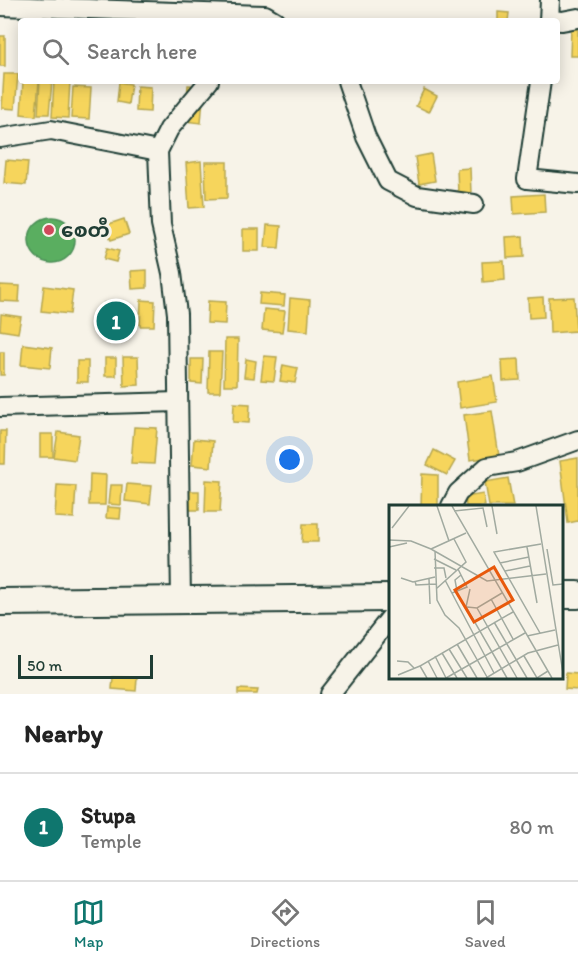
<!DOCTYPE html>
<meta charset="utf-8">
<style>
:root{--surface:#fff;--page:#f2f2f2;--text:#222;--muted:#767676;--line:#e0e0e0;--accent:#0f766e}
body{margin:0;font-family:Itim,"Noto Sans Myanmar",sans-serif;background:var(--page);color:var(--text)}
.scale{position:absolute;left:18px;bottom:15px;width:135px;box-sizing:border-box;padding-left:6px;border:3px solid #1f3d34;border-top:0;font-size:16px;line-height:21px;white-space:nowrap;color:#1f3d34;-webkit-text-stroke:4px #f7f3e8;paint-order:stroke}
.you{position:absolute;left:290px;top:460px;width:21px;height:21px;margin:-15px;border:4px solid #fff;border-radius:50%;background:#1a73e8;box-shadow:0 0 0 9px #1a73e833}
.badge{display:grid;place-items:center;width:39px;height:39px;border-radius:50%;background:var(--accent);color:#fff;font-size:20px;font-weight:700}
.pin{position:absolute;translate:-50% -50%;border:3px solid #fff;box-shadow:0 2px 6px #0006}
.list{margin:0;padding:0;list-style:none}
h2{display:flex;justify-content:space-between;align-items:center;height:78px;margin:0;padding:0 24px;font-size:26px}
h2 small{font-size:20px;font-weight:400;color:var(--muted)}
.list li{display:grid;grid-template-columns:39px 1fr auto;gap:18px;align-items:center;box-sizing:border-box;height:108px;padding:0 24px;border-top:2px solid var(--line)}
.list b{display:block;font-size:22px;white-space:nowrap}
.list p{margin:0;font-size:20px;white-space:nowrap;color:var(--muted)}
.list em{font-size:20px;font-style:normal;color:var(--muted)}
.icon{flex:none;width:33px;height:33px;fill:none;stroke:currentColor;stroke-width:2;stroke-linecap:round;stroke-linejoin:round}
.map{position:relative;flex:none;width:578px;height:694px;overflow:hidden}
.search{position:absolute;background:var(--surface);box-shadow:0 3px 15px #0003;left:18px;right:18px;top:18px;height:66px;display:flex;align-items:center;gap:15px;box-sizing:border-box;padding:0 21px;border-radius:6px;color:var(--muted);font-size:22px}
.sheet{height:186px;background:var(--surface)}
nav{display:flex;justify-content:space-around;align-items:center;box-sizing:border-box;height:84px;border-top:2px solid var(--line);background:var(--surface);font-size:16px;color:var(--muted)}
nav a{display:grid;justify-items:center;gap:3px}
nav .on{color:var(--accent)}
.map>svg:first-child{display:block}
.homes{fill:#f6d55c;stroke:#b6a750;stroke-width:1.5}
.public{fill:#5aae61;stroke:#488c54;stroke-width:1.5}
.lines{fill:none;stroke-linecap:round;stroke-linejoin:round}
.street-casing{stroke:#1f3d34;stroke-width:22}
.secondary-casing{stroke:#1f3d34;stroke-width:30}
.street{stroke:#f7f3e8;stroke-width:18}
.secondary{stroke:#f7f3e8;stroke-width:26}
.poi-dot{fill:#d1495b;stroke:#f7f3e8;stroke-width:2}
.labels{text-anchor:middle;stroke-width:6;stroke-linejoin:round;paint-order:stroke}
.poi-label{font-size:20px;font-weight:bold;fill:#1f3d34;stroke:#f7f3e8;text-anchor:start}
.inset-road{fill:none;stroke:#a1aaa0;stroke-width:1.5}
.view{fill:#e8590c;fill-opacity:0.15;stroke:#e8590c;stroke-width:3}
.inset-edge{fill:none;stroke:#1f3d34;stroke-width:3}
</style>
<div class="map">
<svg width="578" height="694" viewBox="0 0 578 694">
<rect width="100%" height="100%" fill="#f7f3e8"/>
<filter id="ink" filterUnits="userSpaceOnUse"><feTurbulence type="fractalNoise" baseFrequency=".0167" numOctaves="2"/><feDisplacementMap in="SourceGraphic" scale="12" xChannelSelector="R" yChannelSelector="G"/><feConvolveMatrix kernelMatrix="1 2 1 2 8 2 1 2 1" color-interpolation-filters="sRGB"/></filter>
<g filter="url(#ink)">
<g class="homes">
<polygon points="498,12 509,13 508,21 498,21"/>
<polygon points="571,27 578,27 578,56 570,56"/>
<rect x="0" y="36" width="5" height="30"/>
<polygon points="4,74 18,74 15,109 2,108"/>
<polygon points="23,81 39,81 36,116 21,114"/>
<polygon points="40,81 52,81 49,114 38,114"/>
<polygon points="54,81 70,81 68,118 52,117"/>
<polygon points="119,82 131,84 128,104 117,102"/>
<polygon points="188,85 204,86 201,123 185,121"/>
<polygon points="137,86 151,87 150,112 136,111"/>
<polygon points="73,87 91,88 89,119 71,118"/>
<polygon points="424,89 437,96 429,112 416,106"/>
<polygon points="431,154 435,181 419,184 415,157"/>
<polygon points="6,160 28,162 26,185 4,183"/>
<polygon points="201,161 204,207 189,208 186,163"/>
<polygon points="205,162 227,162 227,198 206,199"/>
<polygon points="470,168 471,193 458,194 457,169"/>
<polygon points="544,194 545,212 514,214 513,196"/>
<polygon points="124,219 129,234 111,240 106,225"/>
<polygon points="267,225 281,226 279,248 265,247"/>
<rect x="243" y="229" width="16" height="22"/>
<polygon points="523,236 524,257 507,258 506,237"/>
<polygon points="107,248 119,251 116,262 104,259"/>
<polygon points="504,261 505,280 483,282 482,262"/>
<polygon points="147,270 147,288 132,289 131,271"/>
<polygon points="0,285 20,286 19,302 0,301"/>
<polygon points="44,286 73,290 70,314 41,311"/>
<polygon points="260,293 285,295 284,306 259,304"/>
<polygon points="543,297 544,317 529,318 528,298"/>
<polygon points="574,297 576,331 550,333 549,298"/>
<polygon points="290,298 310,300 308,331 288,329"/>
<polygon points="141,300 155,301 154,326 140,326"/>
<polygon points="208,301 226,302 225,324 207,323"/>
<polygon points="264,309 285,311 282,332 262,330"/>
<polygon points="1,314 21,317 18,333 0,330"/>
<polygon points="225,339 238,339 237,385 224,385"/>
<polygon points="23,344 52,348 50,368 21,365"/>
<rect x="0" y="352" width="4" height="23"/>
<polygon points="209,352 222,352 220,392 208,392"/>
<polygon points="264,356 277,357 274,381 261,380"/>
<polygon points="123,357 138,357 139,385 124,386"/>
<rect x="105" y="358" width="11" height="18"/>
<polygon points="191,359 203,359 202,384 191,383"/>
<polygon points="246,359 256,361 254,378 244,377"/>
<polygon points="519,359 520,380 503,381 502,360"/>
<rect x="77" y="361" width="11" height="21"/>
<polygon points="283,365 298,368 295,383 280,381"/>
<polygon points="493,376 497,402 460,408 457,382"/>
<polygon points="234,403 250,404 249,423 233,422"/>
<polygon points="492,411 499,456 470,460 464,415"/>
<polygon points="134,427 157,428 154,464 131,463"/>
<polygon points="0,431 6,431 5,464 0,464"/>
<polygon points="58,432 79,435 75,460 54,457"/>
<rect x="40" y="434" width="13" height="23"/>
<polygon points="194,439 213,441 211,467 192,465"/>
<polygon points="434,450 455,461 447,475 427,465"/>
<polygon points="578,458 578,521 568,523 560,461"/>
<polygon points="90,474 106,475 105,505 89,505"/>
<polygon points="422,474 438,475 438,506 421,506"/>
<polygon points="508,478 513,506 489,506 485,482"/>
<polygon points="206,480 222,481 220,512 205,512"/>
<polygon points="127,484 152,486 150,504 125,501"/>
<polygon points="57,485 76,486 74,518 55,517"/>
<polygon points="110,485 122,485 121,505 108,504"/>
<rect x="188" y="491" width="11" height="19"/>
<polygon points="483,494 485,506 466,506 465,497"/>
<polygon points="107,507 121,508 120,519 106,518"/>
<polygon points="303,524 318,524 318,542 302,542"/>
<polygon points="566,673 578,674 578,690 565,689"/>
<polygon points="113,677 137,678 136,691 112,689"/>
<polygon points="238,689 258,690 257,694 238,694"/>
</g>
<g class="public">
<circle cx="52" cy="240" r="23"/>
<polygon points="104,303 123,305 120,330 101,328"/>
</g>
<g class="lines">
<g class="street-casing">
<g id="street">
<polyline points="0,6 265,15 275,21"/>
<polyline points="549,20 562,21 578,18"/>
<polyline points="549,21 550,0"/>
<polyline points="347,81 366,137 388,181 417,196 474,204"/>
<polyline points="541,81 527,179 578,184"/>
<polyline points="0,138 51,130 158,151"/>
<polyline points="0,407 178,402"/>
<polyline points="451,506 458,493 487,467 517,462 578,440"/>
<polyline points="181,600 177,314 172,273 161,225 158,151 169,129 209,81"/>
<polyline points="330,694 390,618"/>
</g>
</g>
<g class="secondary-casing">
<g id="secondary">
<polyline points="562,595 578,595"/>
<polyline points="0,602 390,598"/>
</g>
</g>
<use href="#street" class="street"/>
<use href="#secondary" class="secondary"/>
</g>
</g>
<circle class="poi-dot" cx="49" cy="230" r="6"/>
<g class="labels">
<g class="poi-label">
<text x="61" y="237">စေတီ</text>
</g>
</g>
<g transform="translate(389 505)">
<rect width="174" height="174" fill="#f7f3e8"/>
<path class="inset-road" d="M48 1 60 36M63 1 163 173M103 1 108 29M147 1 174 168M65 6 94 3 98 22M3 23 20 1M0 35 22 36 42 44 98 76 157 69M0 42 18 38M138 42 148 98M42 44 77 28M158 44 164 80 174 79M46 46 48 95 56 110 70 123 98 172M45 54 67 65M111 58 140 52M45 63H55L57 73M116 66 141 61M12 73 24 77 46 72M40 74 41 99M56 75 105 168M26 76 27 80 47 79M47 84 77 57 65 34M81 84 77 102 118 173M68 86 66 75 72 70M63 88 78 82 69 64M102 94 124 134M78 102 88 103 113 88M88 103 128 173M105 117 138 173M151 128 105 47 152 39M138 131 166 125M68 139 88 173M60 144 78 173M53 148 68 173M46 151 57 173M135 151 148 173 159 166M8 156 19 157 25 163M39 156 48 173M9 170 31 161M38 173 31 161 124 107M57 173 136 128M97 173 139 148 169 140"/>
<path class="view" d="M105 62 124 95 85 117 66 85Z"/>
<rect width="174" height="174" class="inset-edge"/>
</g>
</svg>
<div class="scale">50 m</div>
<div class="you"></div>
<div class="pin badge" style="left:116px;top:321px">1</div>
<div class="search"><svg class="icon" aria-label="search" viewBox="0 0 24 24"><circle cx="10" cy="10" r="6"/><path d="M15 15l6 6"/></svg>Search here</div>
</div>
<section class="sheet">
<h2>Nearby<small></small></h2>
<ul class="list">
<li><span class="badge">1</span><div><b>Stupa</b><p>Temple</p></div><em>80 m</em></li>
</ul>
</section>
<nav>
<a class="on"><svg class="icon" aria-label="map" viewBox="0 0 24 24"><path d="M3 6l6-2 6 2 6-2v14l-6 2-6-2-6 2zM9 4v14M15 6v14"/></svg>Map</a>
<a><svg class="icon" aria-label="directions" viewBox="0 0 24 24"><path d="M12 3l9 9-9 9-9-9zM9 14v-3h6M13 9l2 2-2 2"/></svg>Directions</a>
<a><svg class="icon" aria-label="saved" viewBox="0 0 24 24"><path d="M7 4h10v16l-5-4-5 4z"/></svg>Saved</a>
</nav>
